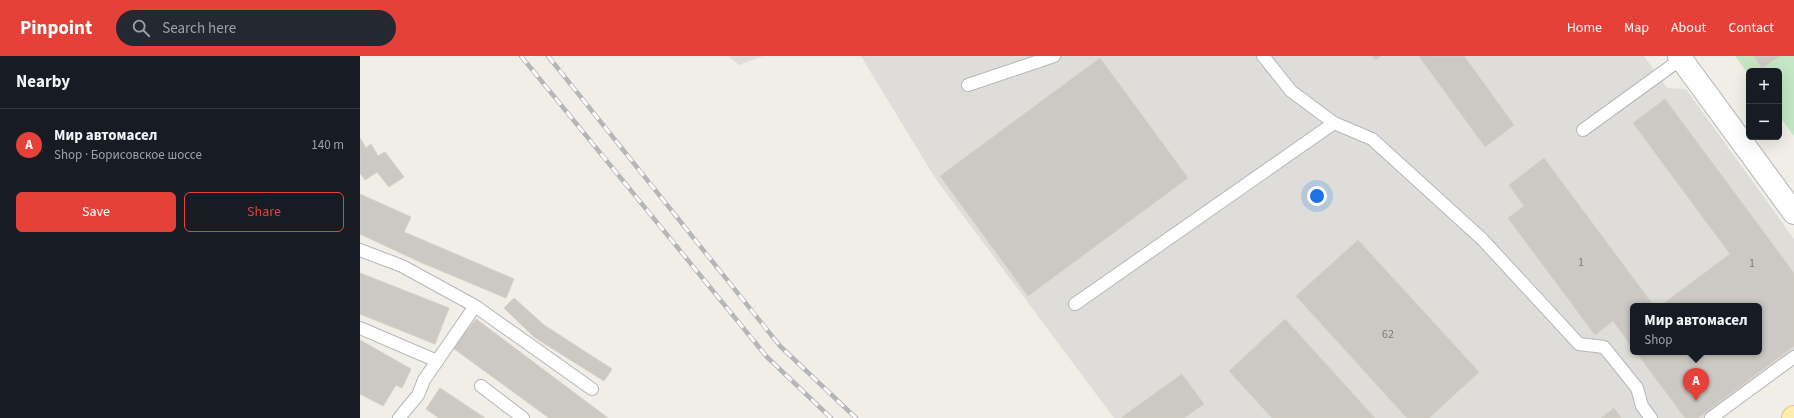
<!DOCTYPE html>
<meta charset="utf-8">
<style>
:root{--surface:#171b24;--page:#242831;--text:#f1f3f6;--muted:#9ea1a6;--line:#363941;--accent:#e54138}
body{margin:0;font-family:"Source Sans 3",sans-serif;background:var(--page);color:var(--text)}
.controls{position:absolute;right:12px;top:12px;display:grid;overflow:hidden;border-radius:6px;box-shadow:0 4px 16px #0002}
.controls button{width:36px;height:36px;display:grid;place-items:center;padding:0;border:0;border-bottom:1px solid var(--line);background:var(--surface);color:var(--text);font:20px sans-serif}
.you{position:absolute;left:957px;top:140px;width:14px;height:14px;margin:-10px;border:3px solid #fff;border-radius:50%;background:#1a73e8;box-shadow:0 0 0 6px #1a73e833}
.badge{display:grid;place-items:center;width:26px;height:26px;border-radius:50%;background:var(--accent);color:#fff;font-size:13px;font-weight:700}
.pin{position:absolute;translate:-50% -33px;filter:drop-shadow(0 1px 2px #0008)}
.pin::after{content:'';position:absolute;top:21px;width:14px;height:12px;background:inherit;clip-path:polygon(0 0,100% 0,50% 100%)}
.popup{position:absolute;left:1270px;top:247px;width:132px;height:52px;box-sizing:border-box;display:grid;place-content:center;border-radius:6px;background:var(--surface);filter:drop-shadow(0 1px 3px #0005);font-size:13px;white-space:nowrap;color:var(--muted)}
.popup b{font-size:15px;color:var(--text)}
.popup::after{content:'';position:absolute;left:50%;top:100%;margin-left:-8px;border:8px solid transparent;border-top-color:var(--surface)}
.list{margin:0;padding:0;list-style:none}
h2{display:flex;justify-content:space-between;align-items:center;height:52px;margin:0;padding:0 16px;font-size:17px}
h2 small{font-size:13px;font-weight:400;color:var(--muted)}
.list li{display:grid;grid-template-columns:26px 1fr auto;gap:12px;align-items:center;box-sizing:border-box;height:72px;padding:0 16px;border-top:1px solid var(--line)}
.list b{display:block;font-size:15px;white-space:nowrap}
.list p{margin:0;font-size:13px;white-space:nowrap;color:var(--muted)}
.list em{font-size:13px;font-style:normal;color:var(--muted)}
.actions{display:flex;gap:8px;padding:12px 16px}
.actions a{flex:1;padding:9px 0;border:1px solid var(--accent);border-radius:6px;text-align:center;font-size:14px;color:var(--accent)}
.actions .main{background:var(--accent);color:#fff}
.icon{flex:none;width:22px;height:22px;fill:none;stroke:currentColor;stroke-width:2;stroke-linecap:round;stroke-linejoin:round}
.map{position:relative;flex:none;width:1434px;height:362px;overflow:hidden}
header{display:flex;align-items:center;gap:24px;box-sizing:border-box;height:56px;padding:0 20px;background:var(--accent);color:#fff}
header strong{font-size:19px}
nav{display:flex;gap:22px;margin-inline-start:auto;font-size:14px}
.search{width:280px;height:36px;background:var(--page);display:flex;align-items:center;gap:10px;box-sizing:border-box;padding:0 14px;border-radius:22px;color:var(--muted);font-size:15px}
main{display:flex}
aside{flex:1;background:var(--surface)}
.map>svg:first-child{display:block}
.industrial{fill:#dfddd9;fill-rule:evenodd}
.green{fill:#c5e6c5}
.building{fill:#ccc9c4;stroke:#d5cfc5}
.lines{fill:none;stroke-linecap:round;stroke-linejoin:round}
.service-casing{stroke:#b4b7bb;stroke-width:14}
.minor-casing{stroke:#b4b7bb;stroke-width:24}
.primary-casing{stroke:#eec362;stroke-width:24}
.service{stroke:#fff;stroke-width:12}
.minor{stroke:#fff;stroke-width:22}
.primary{stroke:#fdeeaf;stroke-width:22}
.rail-casing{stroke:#b5b6b7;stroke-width:4.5}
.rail{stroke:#fff;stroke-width:3;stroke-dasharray:9;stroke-linecap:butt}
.labels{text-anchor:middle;stroke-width:3;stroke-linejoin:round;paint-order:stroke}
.number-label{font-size:12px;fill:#7a7c7e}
</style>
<header>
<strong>Pinpoint</strong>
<div class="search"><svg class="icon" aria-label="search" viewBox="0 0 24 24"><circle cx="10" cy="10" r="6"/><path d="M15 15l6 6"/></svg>Search here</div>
<nav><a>Home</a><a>Map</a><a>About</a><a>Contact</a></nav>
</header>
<main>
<aside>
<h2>Nearby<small></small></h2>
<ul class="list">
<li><span class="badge">A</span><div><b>Мир автомасел</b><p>Shop · Борисовское шоссе</p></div><em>140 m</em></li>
</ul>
<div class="actions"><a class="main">Save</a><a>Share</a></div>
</aside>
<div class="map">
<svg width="1434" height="362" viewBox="0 0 1434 362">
<rect width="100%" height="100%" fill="#f0eee7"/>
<g class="industrial">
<polygon points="368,0 403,0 379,9"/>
<path d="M501 0H1284L1307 32 1326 33 1434 183V294L1343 362H754L575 122ZM1273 250H1399V296H1273Z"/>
</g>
<polygon class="green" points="1375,0 1434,0 1434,80 1419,60 1419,15 1389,15 1389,19"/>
<g class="building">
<polygon points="1012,0 1021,0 1015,4"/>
<polygon points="1059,0 1104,0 1154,69 1125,91"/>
<polygon points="1394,0 1420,0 1402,12"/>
<polygon points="740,2 828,122 668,240 580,120"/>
<polygon points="1305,43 1434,217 1434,290 1338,362 1325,362 1276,296 1399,296 1399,250 1300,250 1370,198 1273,67"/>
<polygon points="0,82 6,92 11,88 18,100 25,96 44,121 29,131 17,116 5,124 0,117"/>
<polygon points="1184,102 1294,250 1273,250 1273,292 1253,265 1235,279 1148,162 1164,150 1149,129"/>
<polygon points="0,138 51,161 44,176 154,223 146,242 60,206 0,178"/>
<polygon points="998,184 1119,316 1069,362 1047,362 936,240"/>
<polygon points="0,217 89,252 75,288 0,258"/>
<polygon points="154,242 184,269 252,313 244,325 174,281 144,252"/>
<polygon points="116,263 248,362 189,362 93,292"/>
<polygon points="925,263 1015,362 912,362 869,315"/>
<polygon points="0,284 51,313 42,332 36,329 23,350 0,338"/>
<polygon points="822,318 844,348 824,362 763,362 762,361"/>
<polygon points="80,332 125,362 79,362 66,353"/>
<polygon points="1254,352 1261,362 1241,362"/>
</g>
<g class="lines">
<g class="service-casing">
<g id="service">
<polyline points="903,0 931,35 974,67 1012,83 1122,183 1219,288 1244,291 1277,332 1282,350 1291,362"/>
<polyline points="608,29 694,0"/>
<polyline points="1223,74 1321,3"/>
<polyline points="0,194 42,210 115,250 232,333"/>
<polyline points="715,248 974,67"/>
<polyline points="0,272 77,305"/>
<polyline points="121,330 163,362"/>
<polyline points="39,362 58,339 64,324 115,250"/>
<polyline points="1351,362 1434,301"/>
</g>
</g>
<g class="minor-casing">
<polyline id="minor" points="1319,0 1434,157"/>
</g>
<g class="primary-casing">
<polyline id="primary" points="1433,362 1434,361"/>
</g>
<use href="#service" class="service"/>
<use href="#minor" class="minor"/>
<use href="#primary" class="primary"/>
<g class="rail-casing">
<g id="rail">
<polyline points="161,0 407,301 471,362"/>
<polyline points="188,0 420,290 496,362"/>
</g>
</g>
<use href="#rail" class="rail"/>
</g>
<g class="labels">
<g class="number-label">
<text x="1221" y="210">1</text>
<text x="1392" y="211">1</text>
<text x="1028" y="282">62</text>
</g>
</g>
</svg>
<div class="controls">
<button>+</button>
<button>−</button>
</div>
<div class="you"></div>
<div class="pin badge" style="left:1336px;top:345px">A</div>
<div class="popup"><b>Мир автомасел</b>Shop</div>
</div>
</main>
